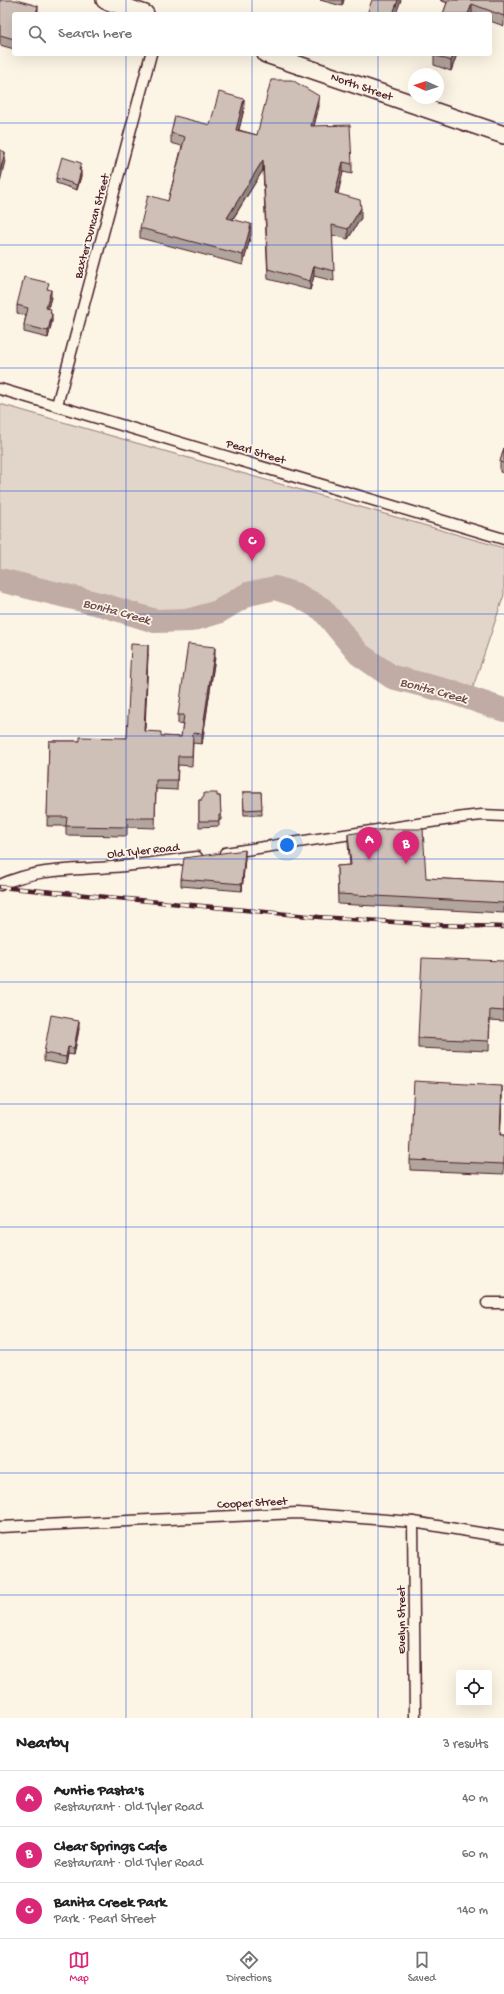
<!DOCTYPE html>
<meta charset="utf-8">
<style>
:root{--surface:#fff;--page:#f6f6f6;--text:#202124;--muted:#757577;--line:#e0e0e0;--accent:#db2777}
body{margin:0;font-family:"Gochi Hand",sans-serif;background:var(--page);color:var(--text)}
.controls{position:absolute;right:12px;bottom:12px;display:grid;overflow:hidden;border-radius:4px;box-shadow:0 4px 16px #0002}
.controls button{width:36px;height:36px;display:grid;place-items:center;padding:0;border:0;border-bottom:1px solid var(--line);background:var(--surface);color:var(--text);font:20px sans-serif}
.compass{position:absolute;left:408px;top:68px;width:36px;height:36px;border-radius:50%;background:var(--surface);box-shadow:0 4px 16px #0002;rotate:273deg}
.you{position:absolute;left:287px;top:845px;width:14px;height:14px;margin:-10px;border:3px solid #fff;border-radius:50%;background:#1a73e8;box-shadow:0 0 0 6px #1a73e833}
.badge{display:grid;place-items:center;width:26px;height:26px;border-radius:50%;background:var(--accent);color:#fff;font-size:13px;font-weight:700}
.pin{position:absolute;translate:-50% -33px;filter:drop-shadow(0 1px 2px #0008)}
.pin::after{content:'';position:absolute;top:21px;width:14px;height:12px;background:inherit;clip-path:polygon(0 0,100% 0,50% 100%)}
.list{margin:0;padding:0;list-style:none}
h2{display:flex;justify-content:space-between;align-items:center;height:52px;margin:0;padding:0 16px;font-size:17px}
h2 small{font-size:13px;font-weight:400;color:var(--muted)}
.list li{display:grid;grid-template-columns:26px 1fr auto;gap:12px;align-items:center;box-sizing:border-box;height:56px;padding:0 16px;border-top:1px solid var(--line)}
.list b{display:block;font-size:15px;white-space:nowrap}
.list p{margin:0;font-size:13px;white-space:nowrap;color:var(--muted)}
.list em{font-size:13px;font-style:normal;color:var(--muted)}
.icon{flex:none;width:22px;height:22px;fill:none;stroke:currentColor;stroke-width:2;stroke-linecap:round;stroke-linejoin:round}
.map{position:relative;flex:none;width:504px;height:1718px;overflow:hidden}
.search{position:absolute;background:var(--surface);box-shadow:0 4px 16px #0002;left:12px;right:12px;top:12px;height:44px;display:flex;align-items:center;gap:10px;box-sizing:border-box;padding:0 14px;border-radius:4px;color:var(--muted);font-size:15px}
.sheet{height:220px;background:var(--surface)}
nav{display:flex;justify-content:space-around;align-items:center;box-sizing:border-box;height:56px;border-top:1px solid var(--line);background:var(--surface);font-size:11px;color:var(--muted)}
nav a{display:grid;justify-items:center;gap:2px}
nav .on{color:var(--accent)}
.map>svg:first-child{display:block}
.green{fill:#e2d5ca;stroke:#967a7a}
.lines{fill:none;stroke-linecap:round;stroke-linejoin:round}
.river{stroke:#c0aca5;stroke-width:24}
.minor-casing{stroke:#4a1f2b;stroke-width:13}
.primary-casing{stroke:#4a1f2b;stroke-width:20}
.minor{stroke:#fcf5e5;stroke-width:10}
.primary{stroke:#fcf5e5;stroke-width:17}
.rail-casing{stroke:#4a1f2b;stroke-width:4.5}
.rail{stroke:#fcf5e5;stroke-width:3;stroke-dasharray:9;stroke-linecap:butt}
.wall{fill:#b2a59d;stroke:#4a1f2b}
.shaded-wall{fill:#918680;stroke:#4a1f2b}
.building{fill:#cfc0b7;stroke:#4a1f2b}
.grid{fill:none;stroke:#1d4ed8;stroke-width:1;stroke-opacity:0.55}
.labels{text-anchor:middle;stroke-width:3.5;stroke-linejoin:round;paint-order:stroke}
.street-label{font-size:12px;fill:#4a1f2b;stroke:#fcf5e5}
.water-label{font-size:13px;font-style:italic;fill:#6d4950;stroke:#fcf5e5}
</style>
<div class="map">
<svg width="504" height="1718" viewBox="0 0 504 1718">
<rect width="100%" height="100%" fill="#fcf5e5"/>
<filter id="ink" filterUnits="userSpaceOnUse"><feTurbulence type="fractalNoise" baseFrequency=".025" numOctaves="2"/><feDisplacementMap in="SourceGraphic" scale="8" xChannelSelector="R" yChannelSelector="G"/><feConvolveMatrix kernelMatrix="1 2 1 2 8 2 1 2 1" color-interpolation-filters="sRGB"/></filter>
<g filter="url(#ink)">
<polygon class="green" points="0,404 504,548 504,595 471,693 392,675 361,653 325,607 299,592 275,585 247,590 214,608 191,615 156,614 0,575"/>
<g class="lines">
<polyline class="river" points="0,580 103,605 155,621 191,620 218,612 248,594 275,588 297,595 322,609 359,654 392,677 451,692 504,710"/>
<g class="minor-casing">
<g id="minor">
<polyline points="0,389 504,539"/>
<polyline points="57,405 151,54"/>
<polyline points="225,853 464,817 482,815 504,816"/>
<path d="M0 885C37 868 72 870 112 867 140 865 169 861 197 857"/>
<polyline points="487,1303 504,1303"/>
<polyline points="413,1522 415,1718"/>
<polyline points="0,1527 297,1513 413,1522 504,1537"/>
</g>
</g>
<g class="primary-casing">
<g id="primary">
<polyline points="105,0 145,14"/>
<polyline points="266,54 504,135"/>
</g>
</g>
<use href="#minor" class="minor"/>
<use href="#primary" class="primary"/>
<g class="rail-casing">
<polyline id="rail" points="0,887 319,917 440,925 504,927"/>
</g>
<use href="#rail" class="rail"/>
</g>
<g class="wall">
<polygon points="0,0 38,14 14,14 14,49 0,45"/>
<polygon points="320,0 344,0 342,6"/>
<polygon points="440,0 504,0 504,26 490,21 490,14 443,14 447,3"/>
<polygon points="457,54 451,71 434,65 434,55"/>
<polygon points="319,106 314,126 352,164 352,174 343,172 338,194 361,218 348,239 332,235 334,281 314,276 310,290 268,279 263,170 233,219 251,234 243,265 140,238 140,228 168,201 182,146 171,143 171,133 210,125 244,109 239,130 257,135"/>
<polygon points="81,168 80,170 81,176 77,190 56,183 56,178"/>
<polygon points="49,289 51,297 48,308 51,313 52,321 48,338 24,332 24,325 26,315 17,313 17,305"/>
<polygon points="504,448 504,473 500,472 500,462"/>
<polygon points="148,654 145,731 161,736 181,737 183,725 178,724 178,715 215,657 202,744 193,743 192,766 178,765 177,790 156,789 155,828 127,827 127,836 66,835 66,826 47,826 49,741 80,741 127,738"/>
<polygon points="243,792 261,792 262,815 244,815"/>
<polygon points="217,796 220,796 221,820 219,820 219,826 199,827 199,800 202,800"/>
<polygon points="348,834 426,878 504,882 504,913 338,904 337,866 350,865 348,844"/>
<polygon points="245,858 242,891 181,886 181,879"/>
<polygon points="504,961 504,1021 490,1020 489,1051 418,1048 418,1038"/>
<polygon points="73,1020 79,1029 74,1055 68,1054 66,1065 44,1061 44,1053"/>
<polygon points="502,1096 500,1135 504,1135 504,1174 410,1170 410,1160"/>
</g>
<g class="shaded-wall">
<polygon points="342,0 344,0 342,6"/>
<polygon points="398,0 401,0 396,14 393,14"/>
<polygon points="472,4 472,14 468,14"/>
<polygon points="38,6 38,14 36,14"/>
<polygon points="454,54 457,54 451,71 451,61"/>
<polygon points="319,96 319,106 311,136 311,126"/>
<polygon points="244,99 244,109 236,140 236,130"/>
<polygon points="5,152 5,161 0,182 0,172"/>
<polygon points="263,160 263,170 227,228 227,218"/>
<polygon points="343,162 343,172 335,203 335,193"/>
<polygon points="81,171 81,176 77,190 77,185"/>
<polygon points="361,208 361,218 348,239 348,229"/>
<polygon points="251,224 251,234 243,265 243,255"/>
<polygon points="314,266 314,276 310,290 310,281"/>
<polygon points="51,290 51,297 46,315 46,308"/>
<polygon points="52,314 52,321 48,338 48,331"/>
<polygon points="148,645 148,654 144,741 144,731"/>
<polygon points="215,647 215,657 202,744 202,734"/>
<polygon points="245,850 245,858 242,891 242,884"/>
<polygon points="79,1021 79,1029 74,1055 74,1048"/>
<polygon points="68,1047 68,1054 66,1065 66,1057"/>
<polygon points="502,1086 502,1096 500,1145 500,1135"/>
</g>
<g class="building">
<polygon points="0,0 16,0 38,6 36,14 14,14 14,39 0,35"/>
<polygon points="372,0 398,0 393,14 367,14"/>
<polygon points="448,0 504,0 504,16 472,4 468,14 443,14"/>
<polygon points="435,54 454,54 451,61 434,55"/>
<polygon points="271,80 292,80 319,96 311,126 350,125 352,164 343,162 335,193 360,200 361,208 348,229 332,225 334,271 314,266 310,281 268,269 263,160 227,218 251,224 243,255 140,228 148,195 168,201 185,137 171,133 175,116 210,125 219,92 244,99 236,130 257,135"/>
<polygon points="0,150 5,152 0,172"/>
<polygon points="62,157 81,163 79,170 81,171 77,185 56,178"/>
<polygon points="24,277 49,283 47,289 51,290 46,308 51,309 50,313 52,314 48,331 24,325 28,308 17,305"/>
<polygon points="504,448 504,463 500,462"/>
<polygon points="131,644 148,645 144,731 161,732 161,736 181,737 184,715 178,715 188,644 215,647 202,734 193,733 192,756 178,756 177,780 156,780 155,818 127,818 127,827 66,826 67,817 47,817 49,741 80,741 80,737 127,738"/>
<polygon points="243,792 261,792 262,809 244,810"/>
<polygon points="204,793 217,793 217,796 220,796 221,815 219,815 219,821 199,821 199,800 202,800 202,797 204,797"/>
<polygon points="386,829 423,829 426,878 504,882 504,903 338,894 337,866 351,865 348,834"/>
<polygon points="245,850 242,884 181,879 184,858"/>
<polygon points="422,958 504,961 504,1011 490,1010 489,1041 418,1038"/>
<polygon points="51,1015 73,1019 73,1020 79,1021 74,1048 68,1047 66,1057 44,1053"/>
<polygon points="414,1081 502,1086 500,1135 504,1135 504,1164 410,1160"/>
</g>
</g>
<path class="grid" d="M126 0V14M252 0V14M378 0V14M126 54V1718M252 54V1718M378 54V1718M0 123H504M0 245H504M0 368H504M0 491H504M0 614H504M0 736H504M0 859H504M0 982H504M0 1104H504M0 1227H504M0 1350H504M0 1473H504M0 1595H504"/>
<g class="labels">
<g class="street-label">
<text transform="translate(362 86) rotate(19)" y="4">North Street</text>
<text transform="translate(91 226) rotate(-75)" y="4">Baxter Duncan Street</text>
<text transform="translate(256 451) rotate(17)" y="4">Pearl Street</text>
<text transform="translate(143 850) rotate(-6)" y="4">Old Tyler Road</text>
<text transform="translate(252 1502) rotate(-3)" y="4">Cooper Street</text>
<text transform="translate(401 1620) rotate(-90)" y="4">Evelyn Street</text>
</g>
<g class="water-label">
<text transform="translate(117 610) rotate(15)" y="5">Bonita Creek</text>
<text transform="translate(434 689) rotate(15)" y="5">Bonita Creek</text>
</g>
</g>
</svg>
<div class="controls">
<button><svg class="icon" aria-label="locate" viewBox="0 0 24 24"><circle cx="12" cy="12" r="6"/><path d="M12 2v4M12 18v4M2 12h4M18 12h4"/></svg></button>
</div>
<svg class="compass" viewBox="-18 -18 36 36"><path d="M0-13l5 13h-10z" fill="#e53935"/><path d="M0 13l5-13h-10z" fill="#757577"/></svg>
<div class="you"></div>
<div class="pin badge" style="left:369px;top:860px">A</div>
<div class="pin badge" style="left:406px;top:864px">B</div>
<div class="pin badge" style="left:252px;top:561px">C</div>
<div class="search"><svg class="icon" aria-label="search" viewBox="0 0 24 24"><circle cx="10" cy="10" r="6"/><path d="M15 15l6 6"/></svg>Search here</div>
</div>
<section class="sheet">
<h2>Nearby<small>3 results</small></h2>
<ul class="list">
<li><span class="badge">A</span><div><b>Auntie Pasta's</b><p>Restaurant · Old Tyler Road</p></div><em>40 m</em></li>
<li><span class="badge">B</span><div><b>Clear Springs Cafe</b><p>Restaurant · Old Tyler Road</p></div><em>60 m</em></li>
<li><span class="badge">C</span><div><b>Banita Creek Park</b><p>Park · Pearl Street</p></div><em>140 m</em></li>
</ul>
</section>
<nav>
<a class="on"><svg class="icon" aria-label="map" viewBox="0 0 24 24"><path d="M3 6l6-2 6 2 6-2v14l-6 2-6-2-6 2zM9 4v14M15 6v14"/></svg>Map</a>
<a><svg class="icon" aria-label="directions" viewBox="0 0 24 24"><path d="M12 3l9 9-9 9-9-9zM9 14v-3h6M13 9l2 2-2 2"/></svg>Directions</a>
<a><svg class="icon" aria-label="saved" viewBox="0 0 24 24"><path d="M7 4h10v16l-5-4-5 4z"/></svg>Saved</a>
</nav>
